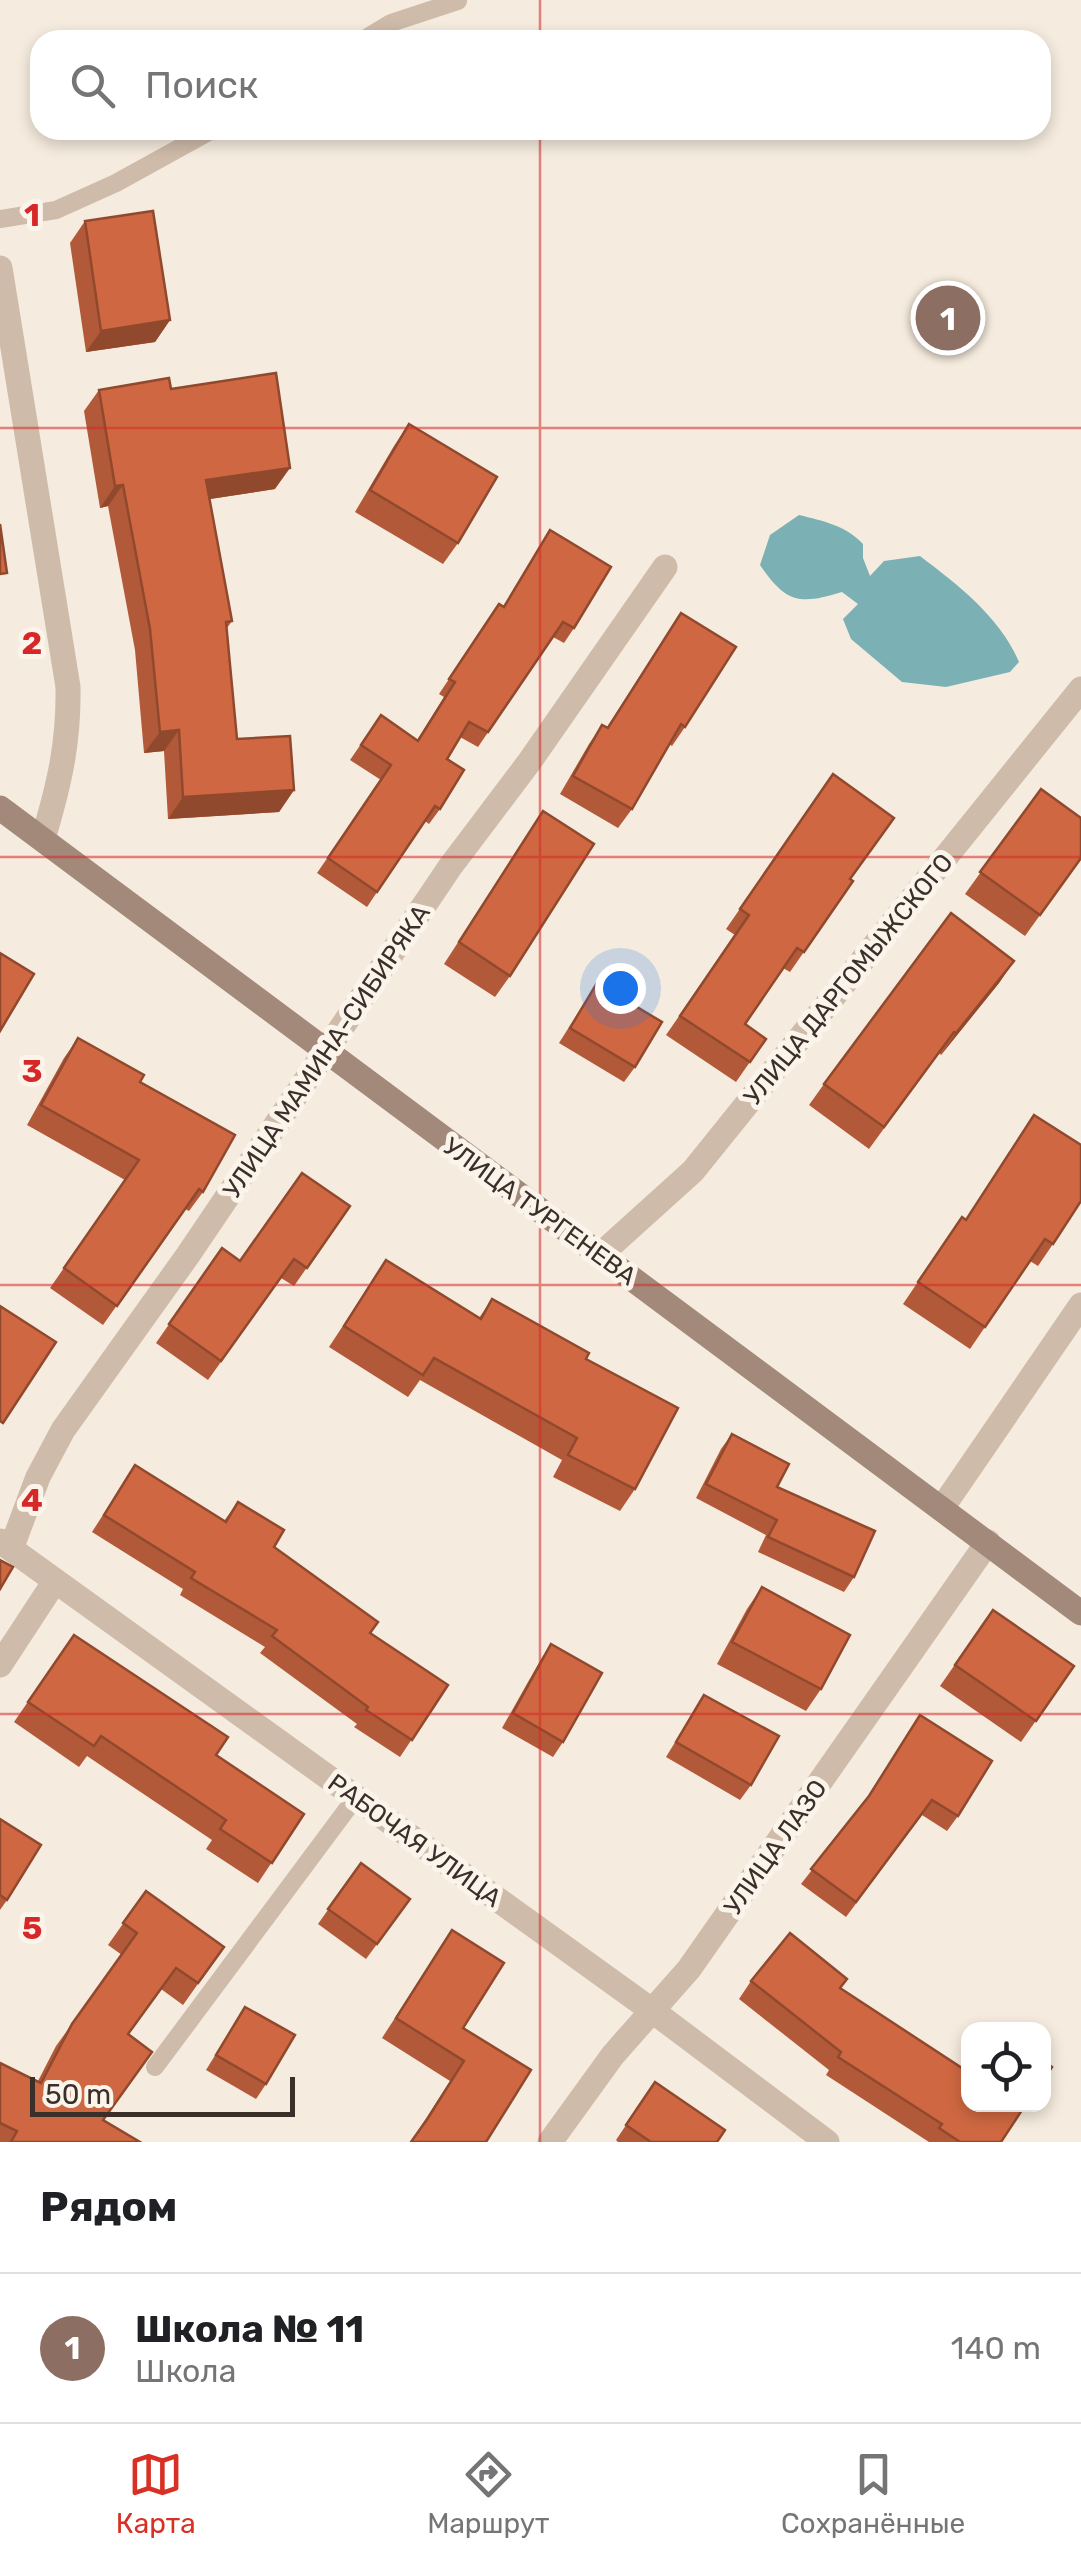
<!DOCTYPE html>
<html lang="ru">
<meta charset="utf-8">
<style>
:root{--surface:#fff;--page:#f6f6f6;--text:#202124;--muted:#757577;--line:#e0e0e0;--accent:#d93025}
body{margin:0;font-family:Rubik,sans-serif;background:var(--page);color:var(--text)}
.controls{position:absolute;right:30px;bottom:30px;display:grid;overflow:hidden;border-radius:20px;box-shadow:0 5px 15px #0003}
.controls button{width:90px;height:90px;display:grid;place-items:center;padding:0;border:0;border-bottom:2px solid var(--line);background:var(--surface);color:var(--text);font:50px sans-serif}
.scale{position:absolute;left:30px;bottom:25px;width:265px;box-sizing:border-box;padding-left:10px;border:5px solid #3b2f29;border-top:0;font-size:28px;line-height:35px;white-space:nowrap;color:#3b2f29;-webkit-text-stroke:8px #fbf4eb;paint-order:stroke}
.you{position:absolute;left:620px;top:988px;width:35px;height:35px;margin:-25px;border:8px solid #fff;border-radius:50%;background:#1a73e8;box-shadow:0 0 0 15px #1a73e833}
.badge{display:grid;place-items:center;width:65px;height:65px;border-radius:50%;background:var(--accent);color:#fff;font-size:32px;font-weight:700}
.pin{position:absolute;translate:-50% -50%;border:5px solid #fff;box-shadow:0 2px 10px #0006}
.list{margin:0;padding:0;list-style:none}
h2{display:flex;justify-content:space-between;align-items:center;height:130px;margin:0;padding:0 40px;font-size:42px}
h2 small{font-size:32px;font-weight:400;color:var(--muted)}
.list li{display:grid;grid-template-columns:65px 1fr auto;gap:30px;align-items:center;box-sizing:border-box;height:150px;padding:0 40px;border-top:2px solid var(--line)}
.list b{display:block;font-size:38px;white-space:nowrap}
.list p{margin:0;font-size:32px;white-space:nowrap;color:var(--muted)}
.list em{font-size:32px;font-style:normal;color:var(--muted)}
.icon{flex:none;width:55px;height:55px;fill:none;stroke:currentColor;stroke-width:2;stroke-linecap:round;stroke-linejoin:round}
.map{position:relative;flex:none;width:1081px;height:2142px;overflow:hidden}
.search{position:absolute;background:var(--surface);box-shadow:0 5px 15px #0003;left:30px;right:30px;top:30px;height:110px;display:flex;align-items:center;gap:25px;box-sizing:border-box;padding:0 35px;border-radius:30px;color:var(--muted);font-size:38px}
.sheet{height:280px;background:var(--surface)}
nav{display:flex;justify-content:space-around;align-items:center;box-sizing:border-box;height:140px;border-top:2px solid var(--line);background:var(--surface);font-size:28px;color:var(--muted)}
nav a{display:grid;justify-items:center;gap:5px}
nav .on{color:var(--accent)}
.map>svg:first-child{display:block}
.water{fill:#7bb0b4}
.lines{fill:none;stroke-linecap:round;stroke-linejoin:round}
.lane{stroke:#cebba9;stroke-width:18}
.street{stroke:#cebba9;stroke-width:25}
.secondary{stroke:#a2897a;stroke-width:25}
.wall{fill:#b25939}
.shaded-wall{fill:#91492e}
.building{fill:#cf6842;stroke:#91492e;stroke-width:2.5}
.grid{fill:none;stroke:#d62828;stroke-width:2.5;stroke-opacity:0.55}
.labels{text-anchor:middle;stroke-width:10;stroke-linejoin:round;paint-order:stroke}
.street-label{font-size:25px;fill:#3b2f29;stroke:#fbf4eb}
.grid-label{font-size:32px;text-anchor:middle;font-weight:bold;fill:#d62828;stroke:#fbf4eb;stroke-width:10;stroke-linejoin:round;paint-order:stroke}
</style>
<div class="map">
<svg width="1081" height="2142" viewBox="0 0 1081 2142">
<rect width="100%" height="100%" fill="#f5ebde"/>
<path class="water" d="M799 515C823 521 845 525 863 544V558L870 576 884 561 920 556C958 585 1000 617 1019 662L1010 672 946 687 902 682 851 639 843 619 858 604 842 592C800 605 786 603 760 565L770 535Z"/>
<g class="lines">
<g class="lane">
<polyline points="363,40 391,23 458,1"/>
<polyline points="0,219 56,210 116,183 212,130"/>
<polyline points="155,2067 356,1797"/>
</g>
<g class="street">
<path d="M0 268 68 687C69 744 59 785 43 839"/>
<polyline points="600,1255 693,1171 1081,689"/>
<polyline points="942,1508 1081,1305"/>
<polyline points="0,1541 654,2012 827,2142"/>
<polyline points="11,1549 38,1477 63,1430 188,1255 450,867 530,761 665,567"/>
<polyline points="0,1665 55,1581"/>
<polyline points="550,2142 613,2055 689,1969 988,1542"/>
</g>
<polyline class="secondary" points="0,808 1081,1613"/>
</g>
<g class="wall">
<polygon points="85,221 170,320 155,342 86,352 70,243"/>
<polygon points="171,389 275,489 209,499 232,621 227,628 237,739 294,790 279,812 168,819 164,751 144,753 135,650 108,506 100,508 84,411 99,390"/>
<polygon points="409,424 458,543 443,564 355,512 394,446"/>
<polygon points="550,530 574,628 564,643 553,637 478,747 460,737 447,759 440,809 429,824 425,821 367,907 317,873 381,780 350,760 381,715 417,740 444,697 439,694 499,604 503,607"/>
<polygon points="681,613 685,727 672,746 669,744 632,809 618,828 560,794 589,744 602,725 607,727"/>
<polygon points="833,774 850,879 853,881 790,972 783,968 745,1024 766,1039 736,1082 666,1035 735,935 726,929"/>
<polygon points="1041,789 1081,858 1025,936 965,894"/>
<polygon points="543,811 510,976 495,997 444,964"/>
<polygon points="1014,961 999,983 941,1055 939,1053 869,1149 809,1105 824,1084"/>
<polygon points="597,983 635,1067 624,1082 559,1043"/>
<polygon points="78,1038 140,1082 203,1192 189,1211 185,1209 103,1325 50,1288 125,1180 27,1125 64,1058"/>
<polygon points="1034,1115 1053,1244 1038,1266 1030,1261 970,1349 903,1304 962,1217 966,1220"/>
<polygon points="350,1206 294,1286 281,1278 208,1380 156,1343 222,1248 240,1261"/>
<polygon points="386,1260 479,1318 492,1299 586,1359 635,1489 620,1511 553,1477 562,1460 420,1380 408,1397 329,1347"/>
<polygon points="732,1434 854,1577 844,1592 758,1552 766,1535 696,1498 721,1449"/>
<polygon points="135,1465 224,1521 238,1502 274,1547 370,1633 448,1685 400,1757 354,1727 357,1724 260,1653 265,1647 180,1595 183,1589 92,1532"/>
<polygon points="762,1587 821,1689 806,1711 717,1664 747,1609"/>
<polygon points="993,1610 1074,1666 1021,1742 940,1686"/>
<polygon points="74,1635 216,1755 304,1814 258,1883 206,1849 212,1840 87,1756 79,1767 14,1722"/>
<polygon points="551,1644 563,1742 553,1757 502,1728 541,1659"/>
<polygon points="704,1695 751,1785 740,1800 666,1757"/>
<polygon points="920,1715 958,1816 947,1831 922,1815 846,1917 801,1884 864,1803"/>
<polygon points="0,1819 7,1900 0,1910"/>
<polygon points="361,1863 410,1899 366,1959 318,1924"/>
<polygon points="146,1891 224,1947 183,2005 161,1989 128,2035 103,2120 140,2142 0,2142 0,2063 38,2081 56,2046 122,1955 108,1945"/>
<polygon points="452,1930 463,2028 531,2070 418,2131 450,2081 382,2038"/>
<polygon points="751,1981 840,1989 1001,2142 929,2142 826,2075 829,2070 739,1999"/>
<polygon points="245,2007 266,2084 256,2099 206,2070"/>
<polygon points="655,2082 717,2142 618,2142 616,2140"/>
</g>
<g class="shaded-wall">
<polygon points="170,320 155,342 86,352 101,331"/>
<polygon points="290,468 275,489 191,502 206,480"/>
<polygon points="123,485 108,506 100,508 115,486"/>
<polygon points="179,730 164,751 144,753 160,732"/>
<polygon points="294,790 279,812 168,819 183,797"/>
<polygon points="1014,961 999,983 941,1055 956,1033"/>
</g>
<g class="building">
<polygon points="153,211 170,320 101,331 85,221"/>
<polygon points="276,373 290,468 206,480 232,621 226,622 237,739 290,736 294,790 183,797 179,730 160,732 150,629 123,485 115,486 99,390 169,378 171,389"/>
<polygon points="409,424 497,477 458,543 370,490"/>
<polygon points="0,524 7,573 0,574"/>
<polygon points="550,530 611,567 574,628 563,622 488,732 469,722 447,759 464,770 440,809 435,806 377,892 328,858 391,765 361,745 381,715 418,741 455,682 449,679 499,604 504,607"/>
<polygon points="681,613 736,647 685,727 681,724 632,809 573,776 602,725 608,728"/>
<polygon points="833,774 894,818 850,879 853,881 804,952 797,948 745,1024 766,1039 750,1062 680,1016 749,915 740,909"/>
<polygon points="1041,789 1081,818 1081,858 1040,915 980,872"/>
<polygon points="543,811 594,844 510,976 459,942"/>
<polygon points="951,913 1014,961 956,1033 954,1032 884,1127 824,1084"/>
<polygon points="0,953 34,974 0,1031"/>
<polygon points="597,983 662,1022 635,1067 570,1028"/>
<polygon points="78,1038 144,1075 140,1082 235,1135 203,1192 199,1189 117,1306 64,1268 139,1160 41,1105"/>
<polygon points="1034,1115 1081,1145 1081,1201 1053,1244 1045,1239 985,1327 918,1282 962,1217 966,1220"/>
<polygon points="302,1173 350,1206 307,1268 294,1259 221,1361 169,1324 222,1248 240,1261"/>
<polygon points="386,1260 481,1319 492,1299 589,1353 586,1359 678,1408 635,1489 568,1455 577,1438 434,1358 423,1375 344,1326"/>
<polygon points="0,1306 56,1342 3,1423 0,1421"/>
<polygon points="732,1434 789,1464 777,1487 875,1531 854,1577 768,1537 777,1520 706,1484"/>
<polygon points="135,1465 226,1522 238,1502 284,1530 274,1547 378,1622 370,1633 448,1685 412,1740 366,1710 368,1707 272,1636 277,1630 191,1578 195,1572 104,1515"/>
<polygon points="0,1560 13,1567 0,1589"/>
<polygon points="762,1587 850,1635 821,1689 732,1642"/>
<polygon points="993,1610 1074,1666 1036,1721 955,1665"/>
<polygon points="74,1635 228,1737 216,1755 304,1814 272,1863 220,1829 226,1820 101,1736 94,1746 28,1702"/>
<polygon points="551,1644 602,1673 563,1742 513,1713"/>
<polygon points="704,1695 779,1736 751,1785 676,1742"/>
<polygon points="920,1715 992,1761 958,1816 932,1800 856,1902 811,1869 869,1796"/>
<polygon points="0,1819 41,1845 7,1900 0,1895"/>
<polygon points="361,1863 410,1899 377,1944 328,1909"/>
<polygon points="146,1891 224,1947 198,1983 176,1968 128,2034 152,2052 103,2120 140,2142 11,2142 17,2131 0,2123 0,2063 41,2083 72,2024 137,1933 123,1923"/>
<polygon points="452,1930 504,1963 463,2028 531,2070 486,2142 411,2142 428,2118 464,2061 396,2018"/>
<polygon points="790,1933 847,1979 840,1988 968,2072 968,2104 1026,2104 1001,2142 960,2142 939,2128 942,2124 838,2057 841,2052 751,1981"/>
<polygon points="245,2007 295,2035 266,2084 216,2055"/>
<polygon points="1044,2061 1052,2067 1044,2079"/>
<polygon points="655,2082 725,2130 717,2142 651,2142 626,2125"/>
</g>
<path class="grid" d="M540 0V40M540 130V2142M0 428H1081M0 857H1081M0 1285H1081M0 1714H1081"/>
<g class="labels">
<g class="street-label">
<text transform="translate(848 979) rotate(-51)" y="9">УЛИЦА ДАРГОМЫЖСКОГО</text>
<text transform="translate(326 1051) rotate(-56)" y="9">УЛИЦА МАМИНА-СИБИРЯКА</text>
<text transform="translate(540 1211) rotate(36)" y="9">УЛИЦА ТУРГЕНЕВА</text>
<text transform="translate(415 1840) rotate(36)" y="9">РАБОЧАЯ УЛИЦА</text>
<text transform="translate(775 1847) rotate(-55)" y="9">УЛИЦА ЛАЗО</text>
</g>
</g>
<g class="grid-label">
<text x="32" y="226">1</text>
<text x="32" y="654">2</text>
<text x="32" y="1082">3</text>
<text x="32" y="1511">4</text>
<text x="32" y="1939">5</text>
</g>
</svg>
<div class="controls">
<button><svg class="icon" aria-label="locate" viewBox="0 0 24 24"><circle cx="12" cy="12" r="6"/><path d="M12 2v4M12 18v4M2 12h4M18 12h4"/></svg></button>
</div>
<div class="scale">50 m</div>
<div class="you"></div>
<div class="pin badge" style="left:948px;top:318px;background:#8d6e63">1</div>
<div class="search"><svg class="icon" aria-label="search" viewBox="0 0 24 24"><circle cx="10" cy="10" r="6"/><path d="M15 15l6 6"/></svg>Поиск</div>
</div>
<section class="sheet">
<h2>Рядом<small></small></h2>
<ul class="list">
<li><span class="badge" style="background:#8d6e63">1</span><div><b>Школа № 11</b><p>Школа</p></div><em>140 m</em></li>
</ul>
</section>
<nav>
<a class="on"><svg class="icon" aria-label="map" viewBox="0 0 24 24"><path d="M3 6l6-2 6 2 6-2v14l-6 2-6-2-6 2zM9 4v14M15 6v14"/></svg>Карта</a>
<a><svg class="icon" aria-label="directions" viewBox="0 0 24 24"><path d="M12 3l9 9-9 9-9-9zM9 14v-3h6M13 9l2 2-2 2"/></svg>Маршрут</a>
<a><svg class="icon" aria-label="saved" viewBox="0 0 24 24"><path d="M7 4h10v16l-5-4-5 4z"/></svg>Сохранённые</a>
</nav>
